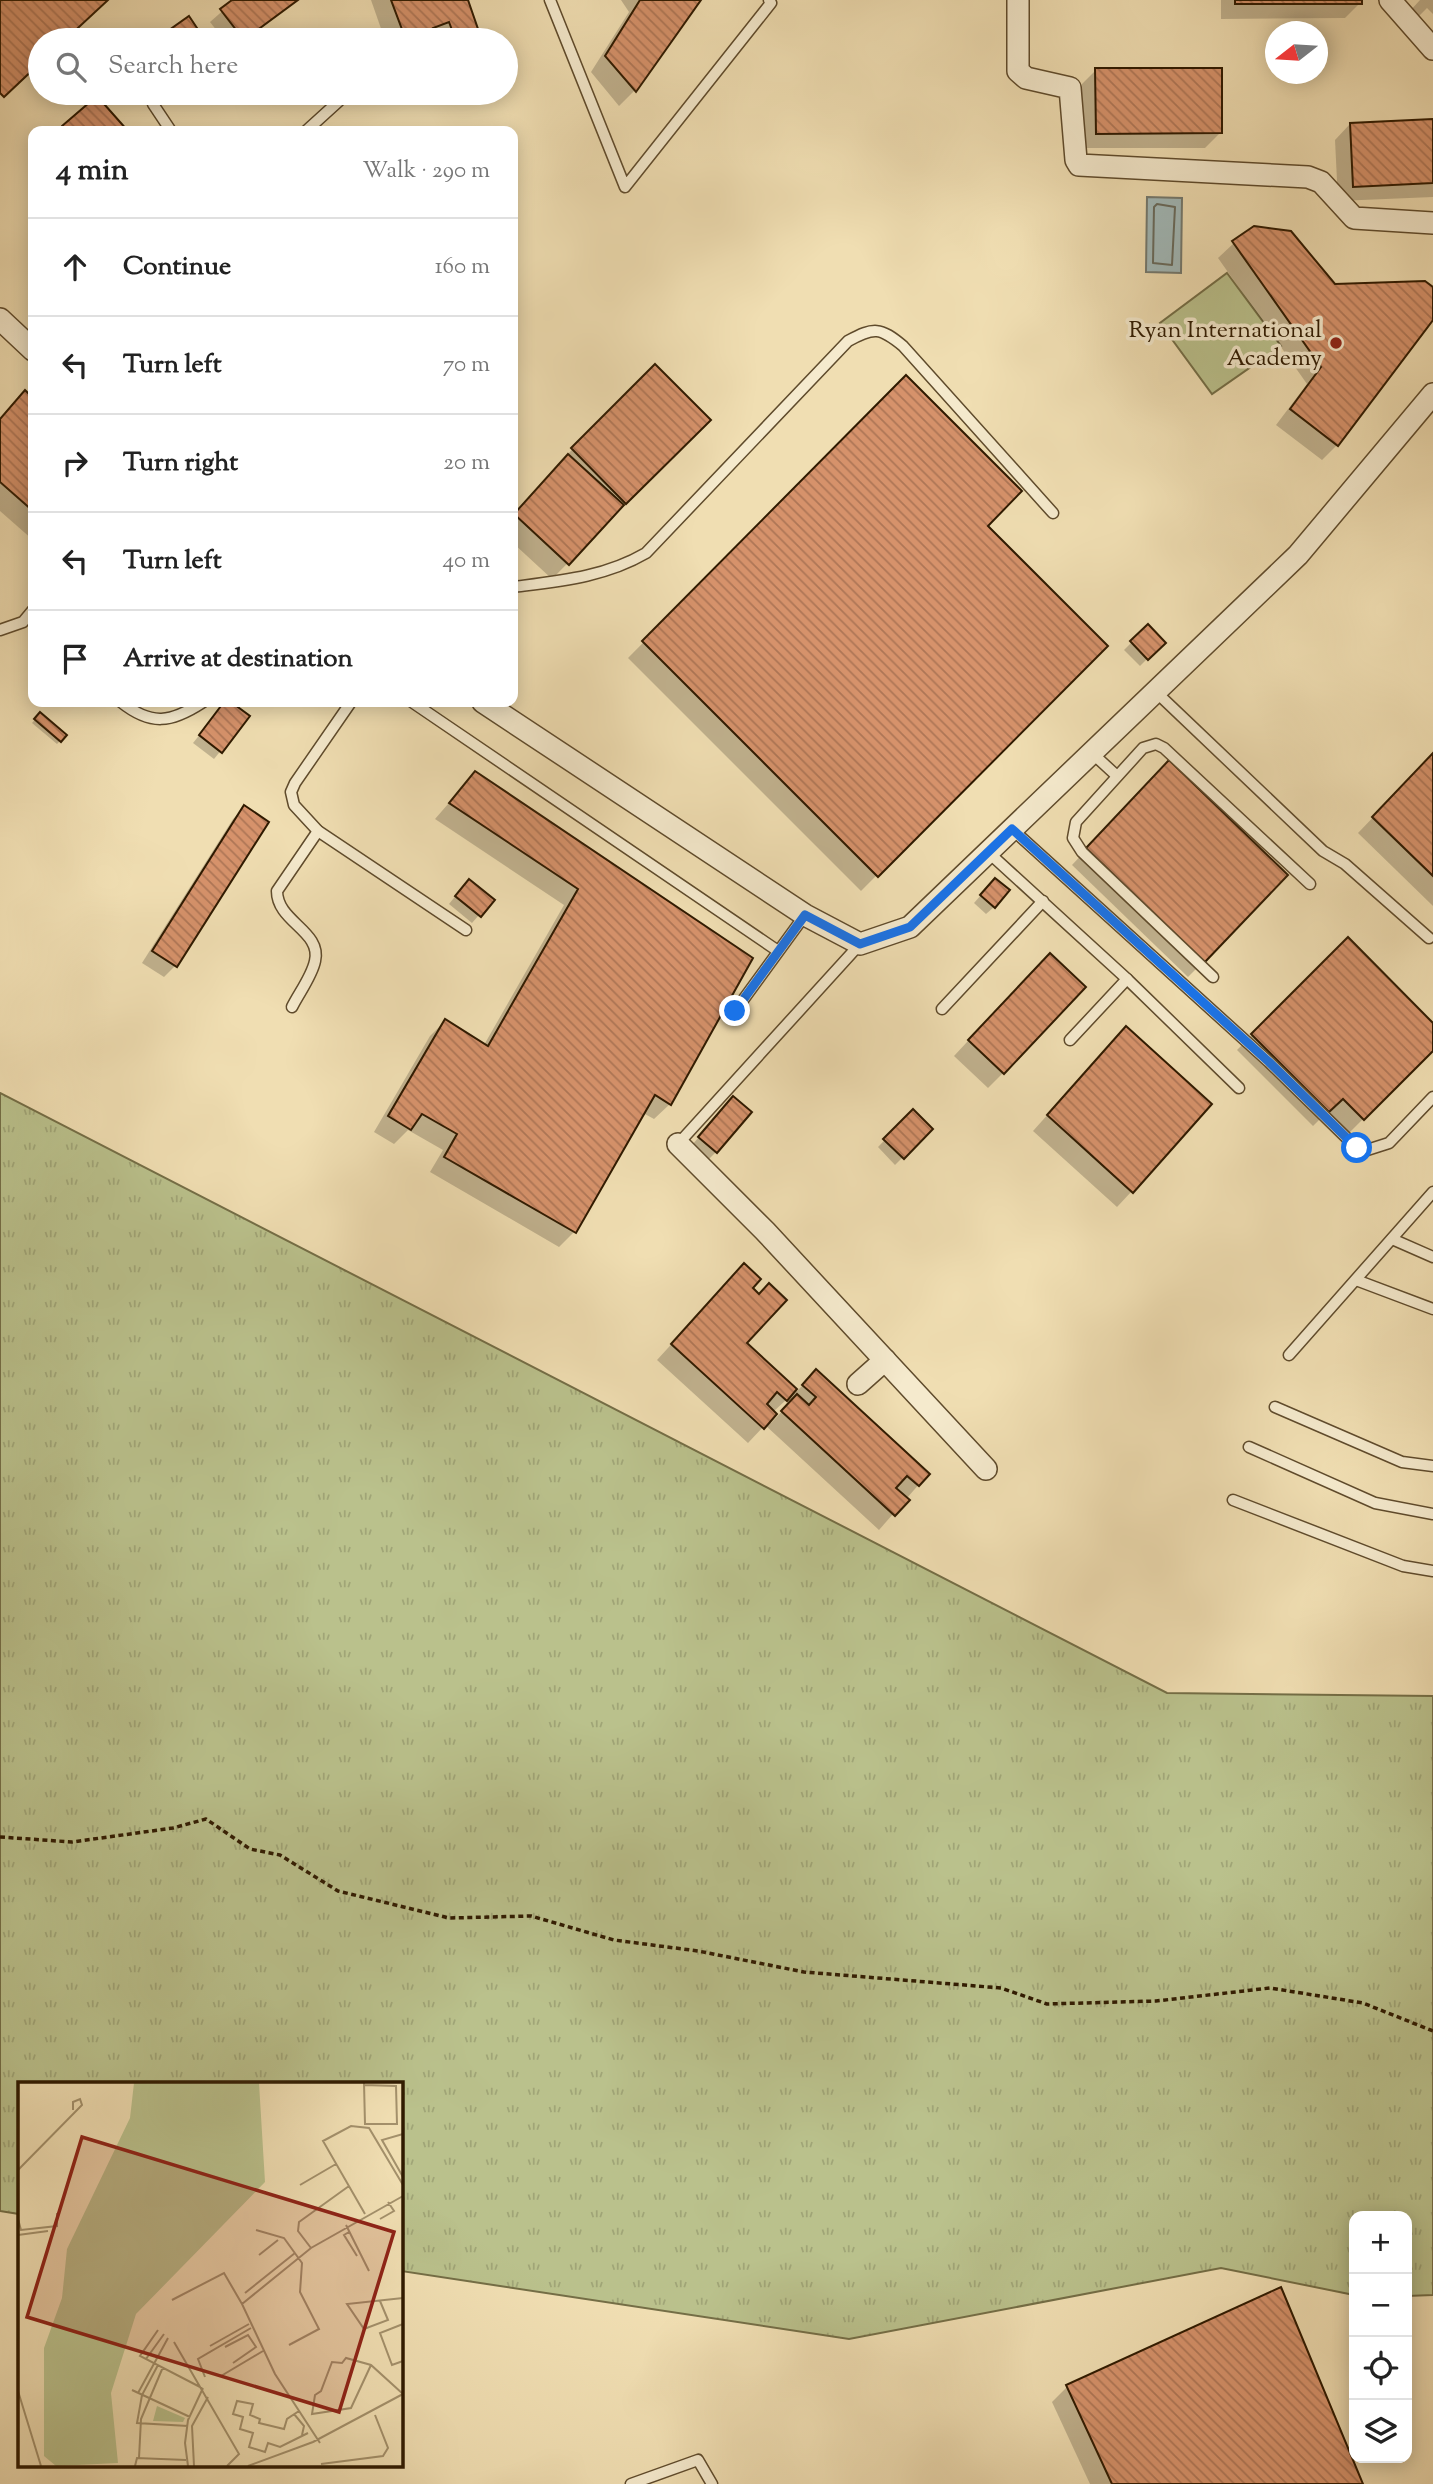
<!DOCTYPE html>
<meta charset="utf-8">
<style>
:root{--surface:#fff;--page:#f6f6f6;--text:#222;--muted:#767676;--line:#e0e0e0}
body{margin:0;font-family:"Sorts Mill Goudy",serif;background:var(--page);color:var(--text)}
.controls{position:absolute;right:21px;bottom:21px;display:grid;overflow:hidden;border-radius:14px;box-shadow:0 4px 18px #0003}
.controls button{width:63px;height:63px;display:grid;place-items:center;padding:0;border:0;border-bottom:2px solid var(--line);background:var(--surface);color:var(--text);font:35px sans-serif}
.compass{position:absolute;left:1265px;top:21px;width:63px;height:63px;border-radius:50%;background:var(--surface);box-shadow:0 4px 18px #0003;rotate:253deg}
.stop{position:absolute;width:21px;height:21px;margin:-16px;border:5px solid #1a73e8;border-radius:50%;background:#fff}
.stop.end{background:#1a73e8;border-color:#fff;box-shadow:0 2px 7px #0008}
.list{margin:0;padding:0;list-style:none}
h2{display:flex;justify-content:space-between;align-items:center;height:91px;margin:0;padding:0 28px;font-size:30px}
h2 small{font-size:23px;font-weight:400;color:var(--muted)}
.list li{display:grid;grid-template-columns:46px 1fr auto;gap:21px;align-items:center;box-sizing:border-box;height:98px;padding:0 28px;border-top:2px solid var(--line)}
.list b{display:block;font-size:26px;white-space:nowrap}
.list em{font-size:23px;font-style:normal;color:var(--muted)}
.icon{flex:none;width:38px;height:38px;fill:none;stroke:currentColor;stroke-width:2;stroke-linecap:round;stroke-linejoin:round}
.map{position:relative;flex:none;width:1433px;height:2484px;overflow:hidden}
.search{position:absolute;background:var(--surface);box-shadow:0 4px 18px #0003;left:28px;top:28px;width:490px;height:77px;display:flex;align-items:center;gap:18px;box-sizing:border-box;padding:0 24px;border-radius:38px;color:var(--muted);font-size:26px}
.panel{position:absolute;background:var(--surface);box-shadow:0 4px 18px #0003;left:28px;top:126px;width:490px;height:581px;border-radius:14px}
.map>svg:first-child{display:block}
.grass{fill:url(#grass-tufts);stroke:#746e46;stroke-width:2}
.park{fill:#bac18c;stroke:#746e46;stroke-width:2}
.water{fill:#a1b9b9;stroke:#73796f;stroke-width:2}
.shadow{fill:#0003;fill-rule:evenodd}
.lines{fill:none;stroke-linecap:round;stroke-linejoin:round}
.shore{stroke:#686a5c;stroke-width:2}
.building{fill:url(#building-back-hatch);stroke:#2f1a00;stroke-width:2}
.lane-casing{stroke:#5f4b2c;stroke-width:13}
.street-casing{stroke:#5f4b2c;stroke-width:24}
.path{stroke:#2f1a00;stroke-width:3.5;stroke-dasharray:5 3.5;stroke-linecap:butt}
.lane{stroke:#f5eacd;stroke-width:10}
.street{stroke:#f5eacd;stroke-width:21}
.route{stroke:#1a73e8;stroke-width:9}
.poi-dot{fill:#8f2418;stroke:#f5eacd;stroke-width:2.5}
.labels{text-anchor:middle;stroke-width:7;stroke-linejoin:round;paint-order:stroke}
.poi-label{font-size:24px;fill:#2f1a00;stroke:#f5eacd;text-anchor:end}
.inset-road{fill:none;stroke:#a3906b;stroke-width:2}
.view{fill:#8f2418;fill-opacity:0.15;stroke:#8f2418;stroke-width:3.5}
.inset-edge{fill:none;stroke:#2f1a00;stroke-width:3.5}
</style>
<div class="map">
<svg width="1433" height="2484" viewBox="0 0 1433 2484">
<defs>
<pattern id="grass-tufts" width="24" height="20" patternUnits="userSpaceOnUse" patternTransform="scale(1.75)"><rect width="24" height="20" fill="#bac18c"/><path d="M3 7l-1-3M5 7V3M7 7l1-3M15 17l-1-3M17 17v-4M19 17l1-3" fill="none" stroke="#a0a577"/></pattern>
<pattern id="building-back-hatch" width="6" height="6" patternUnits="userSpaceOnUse" patternTransform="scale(1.75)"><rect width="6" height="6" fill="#d6926b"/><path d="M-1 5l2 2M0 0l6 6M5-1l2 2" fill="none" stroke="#ae7656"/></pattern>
</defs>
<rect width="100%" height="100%" fill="#f0deb2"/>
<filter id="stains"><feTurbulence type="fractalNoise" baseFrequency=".00286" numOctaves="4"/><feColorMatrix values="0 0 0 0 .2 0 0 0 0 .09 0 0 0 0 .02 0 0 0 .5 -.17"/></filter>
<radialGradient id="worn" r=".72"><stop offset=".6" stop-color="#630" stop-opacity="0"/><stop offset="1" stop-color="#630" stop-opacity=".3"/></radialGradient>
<polygon class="grass" points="0,1093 1167,1693 1433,1696 1433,2295 1407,2296 1407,2216 1354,2216 1354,2295 1221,2268 849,2339 401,2271 401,2083 19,2083 19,2214 0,2211"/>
<polygon class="park" points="1227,273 1281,346 1212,394 1160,323"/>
<polygon class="water" points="1147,197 1182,198 1181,273 1146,272"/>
<g class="shadow">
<polygon points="235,0 296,0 245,40 224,40 210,22"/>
<polygon points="371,0 466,0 476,29 465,40 385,40"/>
<polygon points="621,0 699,0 634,91 619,106 591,72 629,12"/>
<polygon points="1221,0 1360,0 1360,3 1345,18 1221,19"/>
<polygon points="1433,0 1433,14 1427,8 1416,19 1409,12 1420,0"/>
<polygon points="1096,70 1221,132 1205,148 1081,148 1080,86"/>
<polygon points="1433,121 1433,197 1338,201 1335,140 1350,124"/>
<polygon points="1234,243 1334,286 1433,290 1433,317 1337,445 1322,460 1276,425 1307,384 1218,258"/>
<polygon points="655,366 709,420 552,579 513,543 513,516 558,467 557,465"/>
<polygon points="906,377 986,526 1105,646 861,891 628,658"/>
<polygon points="25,393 33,400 33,540 0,511 0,419"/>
<polygon points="1148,626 1164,642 1140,666 1124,650"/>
<polygon points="226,702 248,717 214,759 193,743"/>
<polygon points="40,714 65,736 57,744 32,723"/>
<polygon points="1433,755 1433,906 1358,833"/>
<polygon points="475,773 751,959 670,1104 654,1119 643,1113 574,1232 559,1247 430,1172 443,1150 408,1130 394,1144 374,1132 430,1036 445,1021 484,1045 564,905 435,819"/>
<polygon points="1154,778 1203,962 1188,977 1072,865"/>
<polygon points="244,808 175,966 164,977 142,963 233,819"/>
<polygon points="988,887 994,907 986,914 974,903"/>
<polygon points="462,888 492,900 472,923 449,904"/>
<polygon points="1348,939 1433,1025 1433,1049 1348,1134 1326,1113 1313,1126 1237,1050"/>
<polygon points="1034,970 1003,1073 988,1088 954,1056"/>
<polygon points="1111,1044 1132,1191 1117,1207 1033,1131"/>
<polygon points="726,1106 716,1152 709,1159 692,1145"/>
<polygon points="913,1111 931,1129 895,1165 878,1147"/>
<path d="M729 1281 750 1288 745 1343 797 1391 816 1372 928 1474 879 1530 765 1425 748 1443 657 1360ZM786 1400 790 1403 771 1423 768 1421 773 1412Z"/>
<polygon points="1067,2387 1361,2484 1090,2484 1052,2402"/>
</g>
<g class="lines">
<polygon class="shore" points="1157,204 1175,207 1172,265 1153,263 1154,207"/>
</g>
<g class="building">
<polygon points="0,0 108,0 65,40 40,40 40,63 4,97 0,93"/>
<polygon points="232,0 298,0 244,40 220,9"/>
<polygon points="391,0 468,0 478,29 455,38 449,22 433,28 438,40 406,40"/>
<polygon points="640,0 701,0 636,92 605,56"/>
<rect x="1235" y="0" width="127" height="4"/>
<polygon points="189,16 205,40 155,40"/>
<polygon points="1095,68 1222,68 1222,133 1096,134"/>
<polygon points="97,96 128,131 61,131 62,126"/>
<polygon points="1433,119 1433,183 1353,187 1350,123"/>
<polygon points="1254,226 1291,231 1335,284 1425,281 1433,287 1433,320 1338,446 1290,409 1321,367 1232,241"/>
<polygon points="655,364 711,420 626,504 571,448"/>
<polygon points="906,375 1022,491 988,526 1108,646 878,877 642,641"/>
<polygon points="25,390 33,398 33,511 0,482 0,419"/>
<polygon points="568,454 624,505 569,565 514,514"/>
<polygon points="1148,624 1166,643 1148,660 1130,641"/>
<polygon points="224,702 231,702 250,716 222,753 199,735"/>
<polygon points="40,712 67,735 61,742 34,719"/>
<polygon points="1433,753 1433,876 1372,817"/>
<polygon points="1169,760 1288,875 1204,963 1086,848"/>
<polygon points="475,771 753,958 671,1105 655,1095 576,1233 444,1157 457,1134 422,1114 411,1130 388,1116 445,1019 488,1046 578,889 449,803"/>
<polygon points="244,805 269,822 177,967 152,951"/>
<polygon points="995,878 1010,890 995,908 980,895"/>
<polygon points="469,879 495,900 481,917 455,896"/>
<polygon points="1348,937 1433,1023 1433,1051 1364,1120 1343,1099 1329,1112 1251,1034"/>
<polygon points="1050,953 1086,987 1004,1074 968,1040"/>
<polygon points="1126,1026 1212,1104 1133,1193 1047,1115"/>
<polygon points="733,1096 752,1112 717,1153 698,1137"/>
<polygon points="913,1109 933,1129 904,1159 883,1139"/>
<polygon points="744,1263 761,1279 753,1288 759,1294 769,1283 787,1300 747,1343 797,1389 787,1401 777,1392 767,1404 777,1414 764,1429 671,1344"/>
<polygon points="816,1369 930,1474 919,1486 907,1476 896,1488 910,1500 895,1516 781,1411 797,1394 809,1405 816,1397 802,1385"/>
<polygon points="1281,2287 1363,2484 1112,2484 1066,2385"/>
</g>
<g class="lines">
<g class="lane-casing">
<g id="lane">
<polyline points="550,0 625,187 771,3 769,0"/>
<polyline points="153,104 171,131"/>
<polyline points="306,131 339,101"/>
<path d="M513 587C560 581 605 577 646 553L848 341C874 327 880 327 903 346L1053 513"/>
<polyline points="0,630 23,622 33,610"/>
<polyline points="1156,692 1323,851 1345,864 1429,938"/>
<path d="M121 702C151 726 171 723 203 702"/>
<polyline points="351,702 295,783 291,792 294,805 318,831 466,930"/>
<polyline points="412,702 778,951"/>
<polyline points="1092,753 1117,776"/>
<polyline points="1012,829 1269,1062 1357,1148 1364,1151 1389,1143 1433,1097"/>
<polyline points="988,852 1127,979 1239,1088"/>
<polyline points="1213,977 1082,852 1073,838 1076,822 1143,748 1156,744 1164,748 1310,884"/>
<path d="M292 1007C299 993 312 976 315 961 322 931 277 922 277 891L318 831"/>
<polyline points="942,1009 1043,901"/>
<polyline points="735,1011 805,915"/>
<polyline points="1070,1040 1127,979"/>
<polyline points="678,1144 860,944"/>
<polyline points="1392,1239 1433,1257"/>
<polyline points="1356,1280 1433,1309"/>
<polyline points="1289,1355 1433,1192"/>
<polyline points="1275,1407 1402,1462 1433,1466"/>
<polyline points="1249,1447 1375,1503 1433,1514"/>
<polyline points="1233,1500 1403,1566 1433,1571"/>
<polyline points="631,2484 698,2460 712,2484"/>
</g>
</g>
<g class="street-casing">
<g id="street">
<polyline points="1018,0 1018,71 1026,78 1070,88 1076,160 1079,165 1308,177 1321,182 1354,218 1433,223"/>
<polyline points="1390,0 1433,49"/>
<polyline points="0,319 33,350"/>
<polyline points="483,702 805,915 860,944 910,927 1298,555 1433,394"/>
<polyline points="678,1144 765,1231 986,1469"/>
<polyline points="858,1384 885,1360"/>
</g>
</g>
<polyline class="path" points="0,1837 72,1842 173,1828 206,1819 250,1849 280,1855 338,1891 449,1918 531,1916 614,1940 698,1951 804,1972 1001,1988 1047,2004 1156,2001 1270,1988 1363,2003 1433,2031"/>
<use href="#lane" class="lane"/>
<use href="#street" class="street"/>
</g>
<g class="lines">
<polyline class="route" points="735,1011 805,915 860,944 910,927 1012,829 1269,1062 1357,1148"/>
</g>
<circle class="poi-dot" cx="1336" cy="343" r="7"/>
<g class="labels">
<g class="poi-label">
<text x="1322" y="337">Ryan International<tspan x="1322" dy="28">Academy</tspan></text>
</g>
</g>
<g transform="translate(18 2082)">
<rect width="385" height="385" fill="#f0deb2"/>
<path d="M116 1H241L247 100 118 232 93 311 100 381 38 384 26 374V266L44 216 49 167 112 36Z" fill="#bac18c"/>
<path d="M139 324 167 336 165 340 135 339Z" fill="#bac18c"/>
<path class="inset-road" d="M346 1 347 42H379L378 4 346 3M385 1V23M385 52 364 58 385 95M0 88 64 23 62 17 55 20V28M282 103 318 82M347 132 305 59 333 44 351 46 385 103M0 137 3 148 39 144V131M362 137 376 129 370 120M328 143 351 189M238 148 266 156 284 181 282 210 301 247 271 263M331 150 326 153 339 174M0 153 30 149M293 166 280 149 281 140 331 104M241 173 260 158M227 211 277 171M154 218 206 191 224 222M362 219 370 238 346 247 329 222 385 216M385 242 362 251 374 283 385 279M140 248 122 274 184 306M156 260 221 372 209 384M192 264 231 242M207 265 230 253 238 265 215 281M128 277 146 252M140 283 124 313 119 341 170 344M353 283 333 326 294 332 297 313 303 309 314 280 324 281 328 276 353 283 385 312M203 294 245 269M187 295 180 277 233 246M114 308 172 335M0 309 23 384M120 311 150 256M281 329 269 337 266 347 241 341 242 337 232 333 235 322 219 319 215 332 225 335 222 347 235 351 231 365 247 370 250 361 262 365 290 351M276 332 286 344 284 353M302 361 257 292 224 222 293 166 385 114M121 376 123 337 145 285M303 382 365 374 370 366 357 333M117 384 119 376 168 378M170 384 167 361 170 338 185 306M176 384 174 344 190 315M230 384 295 360 385 312"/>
<path class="view" d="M64 55 376 150 321 330 9 235Z"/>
<rect width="385" height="385" class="inset-edge"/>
</g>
<rect width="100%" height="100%" filter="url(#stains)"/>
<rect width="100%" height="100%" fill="url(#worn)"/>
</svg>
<div class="controls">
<button>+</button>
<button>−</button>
<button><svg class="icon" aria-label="locate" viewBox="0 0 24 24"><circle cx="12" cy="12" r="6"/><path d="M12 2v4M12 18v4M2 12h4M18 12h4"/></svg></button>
<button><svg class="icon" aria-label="layers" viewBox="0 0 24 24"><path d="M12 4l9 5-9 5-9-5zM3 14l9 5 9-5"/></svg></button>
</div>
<svg class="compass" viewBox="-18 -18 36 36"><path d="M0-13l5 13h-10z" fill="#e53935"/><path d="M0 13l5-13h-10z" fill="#767676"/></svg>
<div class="stop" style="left:1357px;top:1148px"></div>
<div class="stop end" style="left:735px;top:1011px"></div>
<div class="search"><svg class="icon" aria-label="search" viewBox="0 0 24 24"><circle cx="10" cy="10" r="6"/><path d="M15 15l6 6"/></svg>Search here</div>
<section class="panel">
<h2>4 min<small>Walk · 290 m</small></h2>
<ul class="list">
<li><svg class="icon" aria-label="ahead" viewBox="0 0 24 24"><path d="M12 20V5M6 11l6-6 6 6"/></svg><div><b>Continue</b></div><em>160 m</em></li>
<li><svg class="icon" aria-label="left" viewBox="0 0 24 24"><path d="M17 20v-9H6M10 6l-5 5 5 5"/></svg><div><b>Turn left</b></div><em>70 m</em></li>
<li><svg class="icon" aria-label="right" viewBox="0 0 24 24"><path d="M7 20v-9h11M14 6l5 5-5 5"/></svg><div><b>Turn right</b></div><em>20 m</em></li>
<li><svg class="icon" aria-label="left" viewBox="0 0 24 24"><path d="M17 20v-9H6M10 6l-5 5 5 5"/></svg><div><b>Turn left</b></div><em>40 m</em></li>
<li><svg class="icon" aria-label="arrive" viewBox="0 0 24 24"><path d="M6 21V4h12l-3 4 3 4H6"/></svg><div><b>Arrive at destination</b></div></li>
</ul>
</section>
</div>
